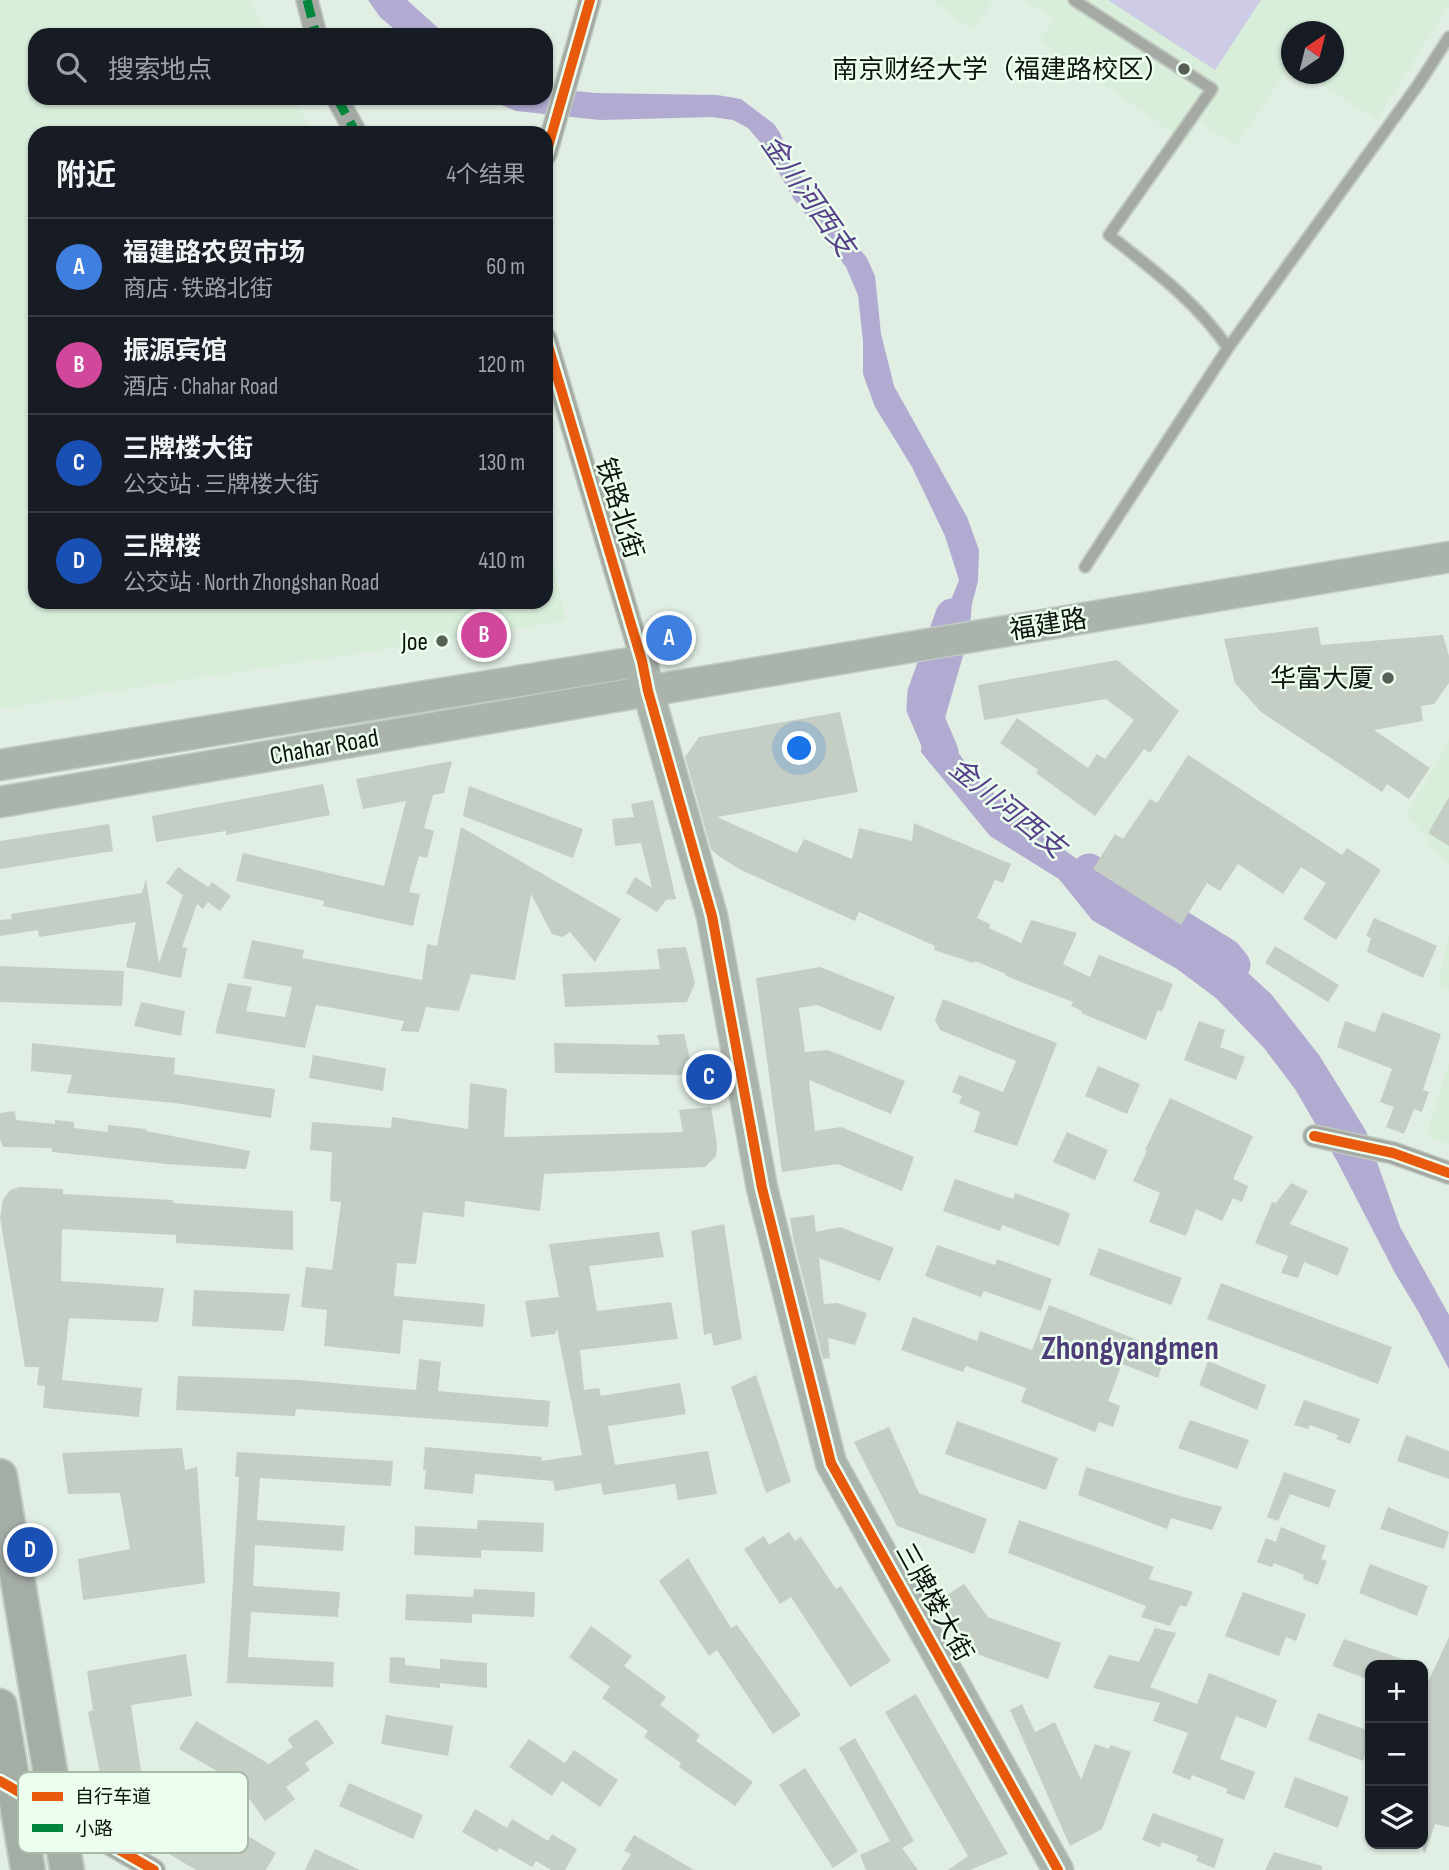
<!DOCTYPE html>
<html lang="zh">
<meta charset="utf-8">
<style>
:root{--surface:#171b24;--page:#242831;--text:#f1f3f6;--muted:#9ea1a6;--line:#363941;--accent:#2563eb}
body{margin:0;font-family:"Sofia Sans Condensed","Noto Sans SC",sans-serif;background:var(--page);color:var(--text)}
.controls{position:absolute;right:21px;bottom:21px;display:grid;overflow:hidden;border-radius:14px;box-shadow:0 2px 5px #0004}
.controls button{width:63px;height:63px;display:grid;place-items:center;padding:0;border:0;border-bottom:2px solid var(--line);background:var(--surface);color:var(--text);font:35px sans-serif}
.compass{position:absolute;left:1281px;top:21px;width:63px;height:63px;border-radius:50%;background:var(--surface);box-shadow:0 2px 5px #0004;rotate:35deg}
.you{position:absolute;left:800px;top:749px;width:24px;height:24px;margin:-18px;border:5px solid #fff;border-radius:50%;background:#1a73e8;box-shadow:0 0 0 10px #1a73e833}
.badge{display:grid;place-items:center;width:46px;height:46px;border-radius:50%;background:var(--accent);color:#fff;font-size:23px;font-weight:700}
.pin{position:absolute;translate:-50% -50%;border:4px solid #fff;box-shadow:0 2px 7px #0006}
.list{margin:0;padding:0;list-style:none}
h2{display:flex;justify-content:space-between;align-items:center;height:91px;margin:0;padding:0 28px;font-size:30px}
h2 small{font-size:23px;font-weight:400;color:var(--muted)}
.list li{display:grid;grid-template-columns:46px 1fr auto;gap:21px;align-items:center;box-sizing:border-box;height:98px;padding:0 28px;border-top:2px solid var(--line)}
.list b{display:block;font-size:26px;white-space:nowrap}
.list p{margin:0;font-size:23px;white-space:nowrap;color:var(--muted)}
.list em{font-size:23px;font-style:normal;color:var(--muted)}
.icon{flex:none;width:38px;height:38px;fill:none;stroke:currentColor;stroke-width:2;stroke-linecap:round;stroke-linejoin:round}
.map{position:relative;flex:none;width:1449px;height:1870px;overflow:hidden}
.search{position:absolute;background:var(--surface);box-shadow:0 2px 5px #0004;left:28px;top:28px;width:525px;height:77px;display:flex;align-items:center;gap:18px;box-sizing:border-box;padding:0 24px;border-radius:21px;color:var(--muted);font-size:26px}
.panel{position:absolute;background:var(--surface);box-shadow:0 2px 5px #0004;left:28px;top:126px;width:525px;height:483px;border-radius:21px}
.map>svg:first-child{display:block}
.built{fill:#d8eedb}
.green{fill:#cdcbe5}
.water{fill:#b1aad1}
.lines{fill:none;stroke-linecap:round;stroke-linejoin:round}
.river{stroke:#b1aad1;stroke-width:33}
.building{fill:#c4cec5}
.lane-casing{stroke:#c0cac1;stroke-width:14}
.street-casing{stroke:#c0cac1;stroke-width:24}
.secondary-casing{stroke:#c0cac1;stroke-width:33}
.primary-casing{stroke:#c0cac1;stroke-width:37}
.lane{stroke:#a4a9a4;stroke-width:10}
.street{stroke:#a4a9a4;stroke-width:21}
.secondary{stroke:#abb3ad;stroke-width:30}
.primary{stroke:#a5ada7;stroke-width:33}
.quiet{stroke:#00873e;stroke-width:9;stroke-dasharray:18 9;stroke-linecap:butt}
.cycleway-casing{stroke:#ecffef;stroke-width:15}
.cycleway{stroke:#e8590c;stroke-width:10}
.poi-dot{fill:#566057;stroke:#ecffef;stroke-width:2.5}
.labels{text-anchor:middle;stroke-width:5;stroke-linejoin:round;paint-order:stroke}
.poi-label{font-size:26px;fill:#0b130c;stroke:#ecffef;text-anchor:end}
.street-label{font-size:26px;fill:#0b130c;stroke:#ecffef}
.water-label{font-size:28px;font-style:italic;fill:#57408a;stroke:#ecffef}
.district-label{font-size:33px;font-weight:bold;fill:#4e3c79;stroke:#ecffef}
.key{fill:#ecffef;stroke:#a8b8ab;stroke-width:2}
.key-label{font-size:19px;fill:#0b130c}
</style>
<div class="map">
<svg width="1449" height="1870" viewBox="0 0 1449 1870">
<rect width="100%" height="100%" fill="#e1eee3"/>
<g class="built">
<polygon points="0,0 251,0 267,35 35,35 35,98 295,98 311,133 35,133 35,602 546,602 546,534 566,621 0,709"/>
<polygon points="931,0 993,0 973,30"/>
<polygon points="1025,0 1449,0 1449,6 1376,120 1305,74 1334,74 1334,32 1292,32 1291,65 1236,146 1200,121 1186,142 1039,40 1053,20"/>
<polygon points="1449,740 1449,865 1406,815"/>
<polygon points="1449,934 1449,991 1438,985"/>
<polygon points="1449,1062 1449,1144 1426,1136"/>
</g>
<polygon class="green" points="1108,0 1261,0 1215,70"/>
<g class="water">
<polygon points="368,0 407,0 446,35 401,35 380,17"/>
<polygon points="546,88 595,93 717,95 741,99 774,124 780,133 794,168 867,258 875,276 881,334 894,386 967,517 979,550 978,581 972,604 969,635 945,718 950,744 961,756 973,776 1067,852 1151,910 1235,961 1271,994 1319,1055 1366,1131 1400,1227 1449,1315 1449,1369 1418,1311 1395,1273 1337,1161 1295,1089 1264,1048 1216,998 1177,969 1092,920 1059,879 990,836 921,752 927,688 947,638 951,600 959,580 945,536 912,467 875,407 863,374 863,341 858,295 846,267 793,198 765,148 748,128 733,120 712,117 600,120 516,111 485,98 546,98"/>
</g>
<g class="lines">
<g class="river">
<polyline points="942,752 923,708 924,693 952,615"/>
<polyline points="1089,870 1226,955 1234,965"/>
</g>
</g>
<g class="building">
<polygon points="1318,627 1321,645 1443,635 1449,656 1449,683 1434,704 1421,706 1423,721 1374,730 1430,768 1409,799 1387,784 1382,792 1261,712 1235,683 1224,639"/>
<polygon points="1117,660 1179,711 1150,753 1144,749 1095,816 1036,773 1038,770 1000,743 1017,718 1088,768 1097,754 1105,759 1134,720 1106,699 984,720 978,685"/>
<polygon points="840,712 858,792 717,817 797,853 804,839 852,859 859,828 912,841 914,823 1011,864 1003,883 995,880 977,918 990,924 989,928 1021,943 1031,920 1077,933 1063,964 1090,977 1099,955 1173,984 1162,1012 1158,1010 1146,1040 1081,1013 1082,1011 1071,1006 1073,1002 1006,976 1006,974 975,961 974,963 934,950 935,946 859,912 855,921 741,870 720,857 711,849 685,757 699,737"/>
<polygon points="1188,755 1342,855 1347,848 1381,870 1336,940 1303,919 1326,883 1301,867 1283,894 1238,864 1220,891 1207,883 1181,925 1093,869 1115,834 1123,839 1150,799 1157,803"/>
<polygon points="452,761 444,793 433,795 424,828 434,831 427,858 419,856 409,892 420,894 413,926 323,906 324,901 236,881 243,853 384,886 406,801 363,809 356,779"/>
<polygon points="323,784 330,815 226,835 226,831 156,842 152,816"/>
<polygon points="469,786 583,829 573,858 463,816"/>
<polygon points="1449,797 1449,846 1428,833"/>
<polygon points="653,800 676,899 666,900 657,912 626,893 635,877 652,888 641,843 615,846 612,819 634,817 631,804"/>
<polygon points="109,824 113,851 0,869 0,841"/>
<polygon points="461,827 621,919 595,962 570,932 562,937 552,934 531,894 515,980 471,974 459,1011 426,1007 419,1032 401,1031 404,1021 316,1005 305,1048 215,1033 228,983 252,987 246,1011 285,1017 292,987 243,978 252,940 304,950 302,958 422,980 427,944 437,946"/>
<polygon points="178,867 208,887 212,882 231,896 220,911 208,902 203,909 197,904 182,947 187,948 181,978 126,967 136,922 39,937 38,930 0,936 0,920 12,919 11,914 142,893 146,879 159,963 183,895 166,883"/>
<polygon points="1374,918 1437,946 1423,978 1367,952 1371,938 1366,936"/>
<polygon points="1275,946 1339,985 1328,1002 1265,963"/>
<polygon points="686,947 695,983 687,1002 565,1007 562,974 660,969 657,949"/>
<polygon points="0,966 124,971 122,1006 0,1002"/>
<polygon points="820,967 895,997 881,1031 817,1005 799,1008 805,1052 828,1050 905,1081 891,1114 809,1080 815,1131 841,1127 914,1157 902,1191 838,1164 782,1172 756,978"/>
<polygon points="943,999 1057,1043 1017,1146 974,1132 980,1112 959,1103 962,1096 952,1092 959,1075 1003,1092 1016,1061 940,1030 935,1020"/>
<polygon points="141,1002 185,1011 181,1036 134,1026"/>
<polygon points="1382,1012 1441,1034 1423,1090 1429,1092 1422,1112 1414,1109 1404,1134 1386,1127 1394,1107 1380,1102 1392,1069 1337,1047 1345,1021 1375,1032"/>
<polygon points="1199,1021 1225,1030 1220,1047 1245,1057 1236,1080 1184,1060"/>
<polygon points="684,1034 690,1059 682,1075 555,1073 554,1043 660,1045 657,1035"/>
<polygon points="32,1043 175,1058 174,1074 275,1089 271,1118 175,1103 67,1093 72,1075 31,1071"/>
<polygon points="313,1055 386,1068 383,1091 309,1078"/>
<polygon points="1098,1066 1140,1084 1127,1114 1085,1096"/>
<polygon points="470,1083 507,1089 504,1137 683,1132 679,1110 711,1107 717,1145 716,1156 705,1167 544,1174 540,1211 465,1201 464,1217 423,1212 416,1264 397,1263 394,1296 485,1304 483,1327 403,1320 400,1354 324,1346 327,1310 301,1307 306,1267 332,1270 341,1202 330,1201 332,1152 310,1150 312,1122 391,1128 392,1117 468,1129"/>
<polygon points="1170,1098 1253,1136 1233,1179 1248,1186 1242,1202 1233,1198 1222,1221 1196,1209 1186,1236 1149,1222 1160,1193 1133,1181 1147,1151 1145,1150"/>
<polygon points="15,1111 16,1120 55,1124 55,1120 74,1122 74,1128 108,1132 108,1125 146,1129 146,1131 250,1151 246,1169 167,1164 52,1152 52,1148 3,1147 0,1139 0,1113"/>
<polygon points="1067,1132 1108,1150 1095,1180 1053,1162"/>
<polygon points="955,1179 1013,1199 1015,1193 1070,1213 1059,1246 1002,1225 1000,1231 943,1211"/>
<polygon points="1291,1183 1308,1191 1290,1224 1349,1248 1338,1276 1304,1262 1298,1278 1281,1273 1288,1256 1255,1243 1272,1202 1276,1203"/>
<polygon points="20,1187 63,1189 63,1194 173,1200 173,1203 293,1211 293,1250 176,1243 176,1235 62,1229 61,1281 164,1288 158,1322 69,1318 62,1380 142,1388 139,1417 43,1408 45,1386 37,1385 39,1367 25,1367 0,1218 3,1200 10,1190"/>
<polygon points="814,1215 816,1232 840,1227 894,1248 880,1281 819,1258 824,1304 837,1303 867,1313 855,1345 828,1338 830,1358 823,1359 793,1238 790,1218"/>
<polygon points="724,1224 742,1339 714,1346 711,1333 704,1335 691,1231"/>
<polygon points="659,1232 664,1257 589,1266 597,1311 671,1302 678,1339 580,1350 584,1390 599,1388 601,1396 680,1383 686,1414 608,1426 615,1465 708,1451 717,1494 678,1500 675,1484 603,1495 601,1483 555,1491 553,1481 475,1474 473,1494 424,1489 426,1470 423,1470 425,1447 542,1457 541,1461 582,1455 557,1329 555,1334 531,1337 525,1301 559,1297 549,1244"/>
<polygon points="937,1245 995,1265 997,1259 1052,1279 1041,1311 984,1291 981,1297 925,1276"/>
<polygon points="1099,1248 1182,1278 1171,1305 1089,1275"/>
<polygon points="1221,1283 1392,1347 1378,1384 1207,1319"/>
<polygon points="194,1290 290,1294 284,1331 192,1326"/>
<polygon points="1049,1305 1143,1342 1141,1346 1166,1355 1158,1378 1122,1364 1108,1401 1120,1406 1113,1427 1099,1422 1095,1432 1021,1402 1026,1388 966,1366 963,1372 901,1350 913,1317 977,1341 980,1331 1032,1350"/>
<polygon points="419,1359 441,1362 438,1391 550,1401 548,1427 296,1409 295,1416 176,1410 178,1376 298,1380 416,1390"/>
<polygon points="1208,1361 1266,1385 1257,1410 1199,1385"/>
<polygon points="756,1375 791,1482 766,1493 731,1387"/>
<polygon points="1304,1400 1360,1419 1350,1444 1336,1439 1338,1435 1310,1425 1308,1429 1294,1425"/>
<polygon points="1190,1420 1249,1440 1237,1469 1178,1448"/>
<polygon points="957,1421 1058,1458 1046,1490 945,1454"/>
<polygon points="889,1427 919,1493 987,1519 974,1554 897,1526 854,1442"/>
<polygon points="1406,1435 1449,1451 1449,1479 1397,1461"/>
<polygon points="182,1448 185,1470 197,1467 205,1583 83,1600 78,1559 130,1549 120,1493 68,1494 62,1453"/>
<polygon points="237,1452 393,1461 391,1486 260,1478 257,1520 345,1526 343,1551 255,1545 253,1586 340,1592 338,1617 251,1612 248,1657 334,1662 333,1687 227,1683 239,1477 235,1477"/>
<polygon points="1086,1467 1183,1497 1222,1507 1212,1530 1171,1518 1167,1529 1078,1495"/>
<polygon points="1284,1472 1336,1490 1329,1508 1290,1494 1278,1521 1267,1517"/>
<polygon points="1388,1507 1449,1532 1444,1549 1380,1529"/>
<polygon points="478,1520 544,1523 543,1552 481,1550 481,1558 414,1555 415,1526 477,1529"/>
<polygon points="1019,1520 1154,1567 1149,1579 1193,1592 1186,1607 1180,1605 1170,1626 1141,1617 1146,1606 1008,1553"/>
<polygon points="1281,1527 1326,1546 1321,1559 1327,1561 1318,1585 1303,1579 1304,1575 1274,1563 1272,1567 1257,1562 1266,1538 1276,1542"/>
<polygon points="789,1532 795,1541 801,1537 836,1589 841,1586 891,1661 850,1687 791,1597 780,1604 744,1549 764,1536 769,1545"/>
<polygon points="688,1558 731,1628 737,1625 801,1715 773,1734 717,1650 709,1656 659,1581"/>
<polygon points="1370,1564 1428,1586 1417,1616 1359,1593"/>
<polygon points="964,1584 988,1617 1061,1643 1048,1679 971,1652 934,1603"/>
<polygon points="474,1589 535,1592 534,1617 472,1614 472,1623 405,1620 406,1594 473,1597"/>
<polygon points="1243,1592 1306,1614 1296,1641 1286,1637 1279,1656 1225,1636"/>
<polygon points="591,1626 632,1656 624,1666 666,1697 660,1705 700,1735 696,1741 753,1782 735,1806 679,1767 681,1763 644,1737 648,1731 602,1698 610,1687 569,1657"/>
<polygon points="1155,1628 1176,1633 1150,1687 1197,1704 1209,1673 1277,1700 1266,1728 1236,1716 1220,1759 1255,1772 1244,1800 1226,1793 1228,1789 1192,1775 1190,1780 1172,1773 1188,1733 1153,1721 1160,1703 1093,1688 1109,1655 1139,1662"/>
<polygon points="1449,1637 1449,1827 1435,1824 1425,1853 1423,1852 1423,1693"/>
<polygon points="1344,1639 1414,1663 1414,1665 1370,1665 1370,1680 1332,1666"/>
<polygon points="186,1654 192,1696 131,1705 141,1771 276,1853 266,1870 196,1870 109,1818 88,1712 93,1710 87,1671"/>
<polygon points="390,1657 405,1658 405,1665 440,1669 440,1659 487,1663 487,1688 440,1683 440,1688 389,1683"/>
<polygon points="916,1694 1008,1854 970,1870 948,1870 968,1856 885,1712"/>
<polygon points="1022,1704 1035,1732 1055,1722 1081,1780 1095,1744 1109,1749 1111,1745 1131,1752 1102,1829 1070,1846 1010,1710"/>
<polygon points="1318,1713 1370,1731 1370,1740 1363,1761 1308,1740"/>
<polygon points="386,1715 453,1726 448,1756 381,1744"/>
<polygon points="317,1719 334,1743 305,1763 310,1770 286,1787 295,1799 265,1821 239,1784 179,1749 196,1721 269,1764 293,1747 287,1739"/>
<polygon points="855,1738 914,1841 902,1848 918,1870 866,1870 860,1855 890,1841 839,1748"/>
<polygon points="529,1739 565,1763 574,1750 618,1780 600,1807 562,1781 552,1796 509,1767"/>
<polygon points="805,1768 858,1851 833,1868 779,1785"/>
<polygon points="1295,1777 1349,1797 1338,1828 1284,1807"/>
<polygon points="349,1783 423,1815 413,1839 339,1806"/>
<polygon points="475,1809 507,1828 512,1819 548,1841 552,1834 577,1849 565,1870 551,1870 536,1861 532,1867 499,1848 497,1852 462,1832"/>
<polygon points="1153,1813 1224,1839 1214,1868 1196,1861 1198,1856 1162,1842 1160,1847 1142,1840"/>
<polygon points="634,1835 694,1870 621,1870 631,1854 624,1851"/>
<polygon points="315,1849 360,1870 305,1870"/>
<polygon points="1274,1852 1322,1866 1322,1870 1265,1870"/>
</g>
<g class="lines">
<g class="lane-casing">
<g id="lane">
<path d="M1074 0 1212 89 1109 235C1152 269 1197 302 1228 348L1085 567"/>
<polyline points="1228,348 1418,85 1449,37"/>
</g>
</g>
<g class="street-casing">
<g id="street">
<polyline points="307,0 316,35"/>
<polyline points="337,98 356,133"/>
<polyline points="546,154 590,0"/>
<polyline points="546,339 642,661"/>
<polyline points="1314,1136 1393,1153 1449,1173"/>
<polyline points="8,1785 154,1870"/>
</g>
</g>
<g class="secondary-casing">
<g id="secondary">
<polyline points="0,765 642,661 648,691 712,916 762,1188 831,1463 1058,1870"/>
<polyline points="0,802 648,691 1449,557"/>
</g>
</g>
<g class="primary-casing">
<g id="primary">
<polyline points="0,1476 67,1870"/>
<polyline points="0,1706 28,1870"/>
</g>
</g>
<use href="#lane" class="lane"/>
<use href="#street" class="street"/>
<use href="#secondary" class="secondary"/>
<use href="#primary" class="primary"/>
<g class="quiet">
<polyline points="307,0 316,35"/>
<polyline points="337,98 356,133"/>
</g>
<g class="cycleway-casing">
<g id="cycleway">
<polyline points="546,154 590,0"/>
<polyline points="546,339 642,661 648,691 712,916 762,1188 831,1463 1058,1870"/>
<polyline points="1314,1136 1393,1153 1449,1173"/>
<polyline points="0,1781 154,1870"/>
</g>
</g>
<use href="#cycleway" class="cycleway"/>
</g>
<g class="poi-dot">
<circle cx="1184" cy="69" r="7"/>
<circle cx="442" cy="641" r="7"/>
<circle cx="1388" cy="678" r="7"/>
</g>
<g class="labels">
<g class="poi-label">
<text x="1170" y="78">南京财经大学（福建路校区）</text>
<text x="428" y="650">Joe</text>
<text x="1374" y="687">华富大厦</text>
</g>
<g class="street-label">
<text transform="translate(620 508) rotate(73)" y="9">铁路北街</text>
<text transform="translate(1048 624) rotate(-9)" y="9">福建路</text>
<text transform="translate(324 746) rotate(-10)" y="9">Chahar Road</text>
<text transform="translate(935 1602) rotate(61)" y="9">三牌楼大街</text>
</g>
<g class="water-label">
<text transform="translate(809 195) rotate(55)" y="10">金川河西支</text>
<text transform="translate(1008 807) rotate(39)" y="10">金川河西支</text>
</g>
<g class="district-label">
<text x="1130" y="1359">Zhongyangmen</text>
</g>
</g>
<rect x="18" y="1772" width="230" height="81" rx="10" class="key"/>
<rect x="32" y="1792" width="31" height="9" fill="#e8590c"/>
<rect x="32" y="1824" width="31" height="8" fill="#00873e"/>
<g class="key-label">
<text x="75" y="1803">自行车道</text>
<text x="75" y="1835">小路</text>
</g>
</svg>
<div class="controls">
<button>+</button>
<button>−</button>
<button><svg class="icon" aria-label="layers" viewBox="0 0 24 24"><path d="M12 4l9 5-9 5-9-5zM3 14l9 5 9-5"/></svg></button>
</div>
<svg class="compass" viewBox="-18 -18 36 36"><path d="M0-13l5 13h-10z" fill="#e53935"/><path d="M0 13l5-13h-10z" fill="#9ea1a6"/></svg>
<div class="you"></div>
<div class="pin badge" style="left:669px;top:638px;background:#3f7fe0">A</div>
<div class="pin badge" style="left:484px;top:635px;background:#d1479c">B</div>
<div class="pin badge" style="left:709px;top:1077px;background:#1a4fb4">C</div>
<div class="pin badge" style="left:30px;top:1550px;background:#1a4fb4">D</div>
<div class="search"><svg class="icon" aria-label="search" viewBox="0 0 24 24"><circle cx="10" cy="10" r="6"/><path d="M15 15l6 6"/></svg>搜索地点</div>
<section class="panel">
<h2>附近<small>4个结果</small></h2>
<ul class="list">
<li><span class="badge" style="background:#3f7fe0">A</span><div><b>福建路农贸市场</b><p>商店 · 铁路北街</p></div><em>60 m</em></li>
<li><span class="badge" style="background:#d1479c">B</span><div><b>振源宾馆</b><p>酒店 · Chahar Road</p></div><em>120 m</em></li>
<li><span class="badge" style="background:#1a4fb4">C</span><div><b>三牌楼大街</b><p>公交站 · 三牌楼大街</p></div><em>130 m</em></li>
<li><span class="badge" style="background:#1a4fb4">D</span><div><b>三牌楼</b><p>公交站 · North Zhongshan Road</p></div><em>410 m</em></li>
</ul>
</section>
</div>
